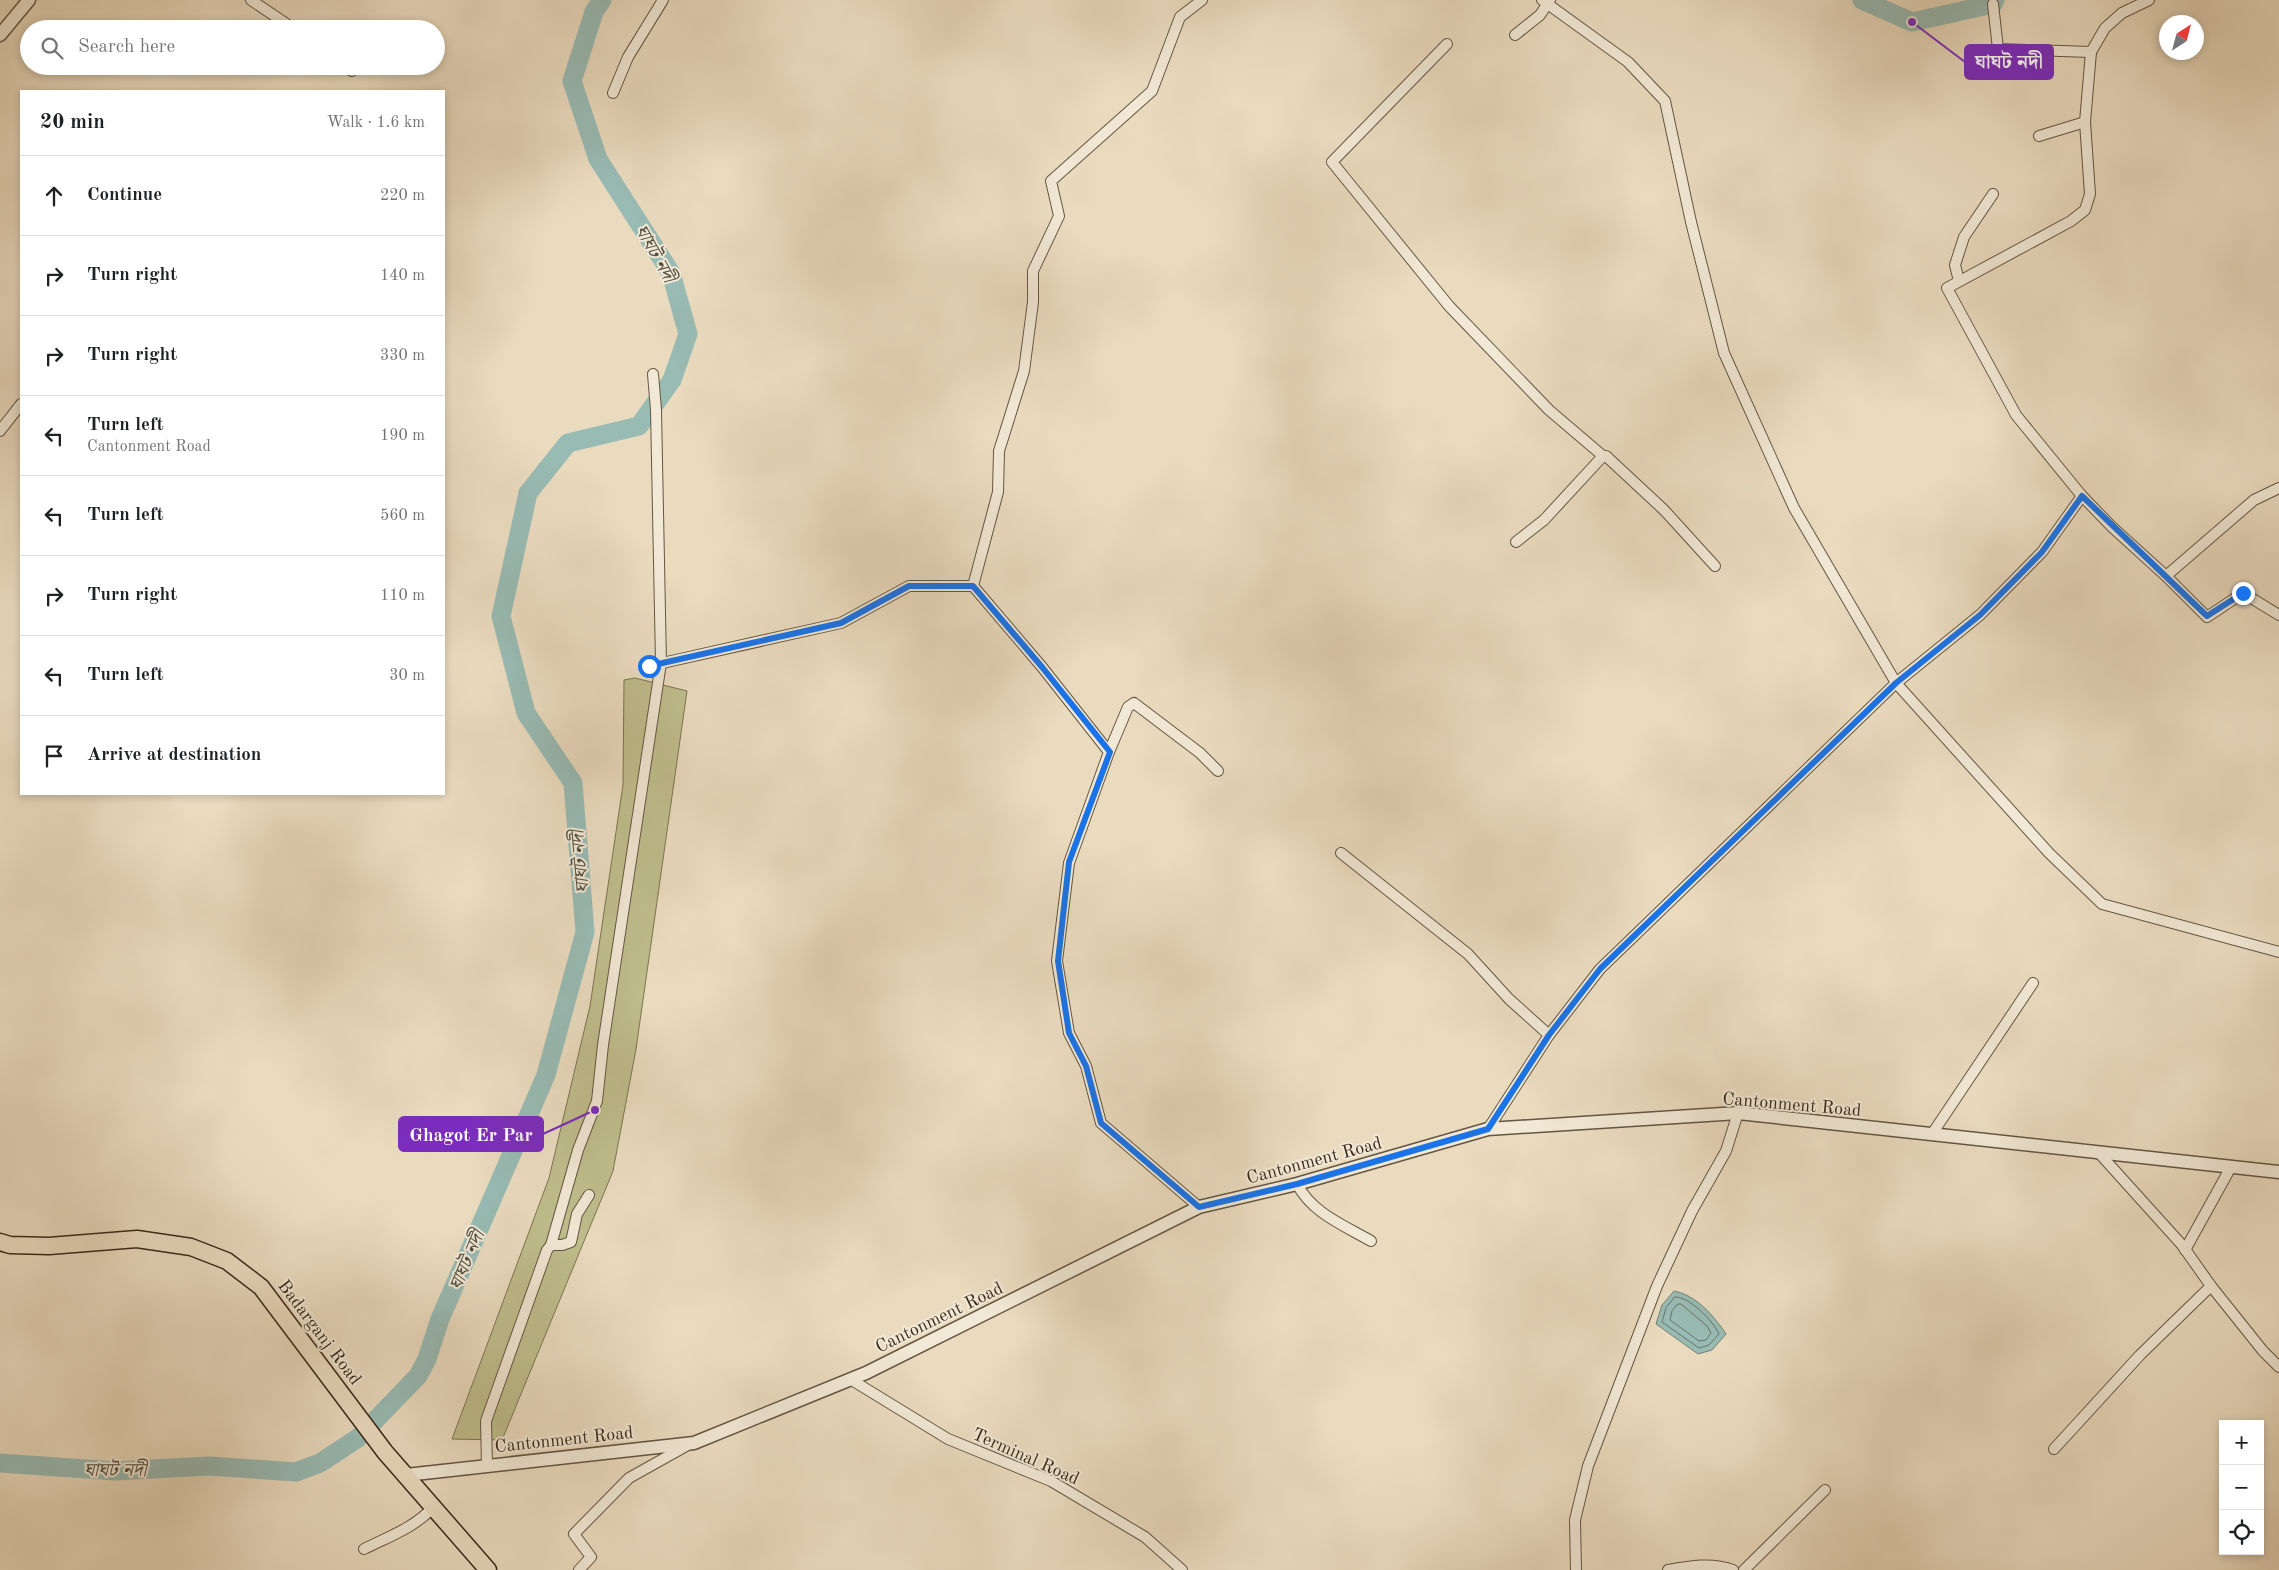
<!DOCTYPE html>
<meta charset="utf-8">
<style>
:root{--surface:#fff;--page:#f2f2f2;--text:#202124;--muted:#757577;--line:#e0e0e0}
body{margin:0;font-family:"Old Standard TT","Noto Serif Bengali",serif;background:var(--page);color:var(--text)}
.controls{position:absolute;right:15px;bottom:15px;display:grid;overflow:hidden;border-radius:0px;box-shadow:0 2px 8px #0003}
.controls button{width:45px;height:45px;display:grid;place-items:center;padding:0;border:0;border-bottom:1px solid var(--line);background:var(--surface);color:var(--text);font:25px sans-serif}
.compass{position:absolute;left:2159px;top:15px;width:45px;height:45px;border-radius:50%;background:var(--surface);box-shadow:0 2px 8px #0003;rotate:36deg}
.stop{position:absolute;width:15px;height:15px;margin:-11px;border:4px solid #1a73e8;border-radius:50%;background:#fff}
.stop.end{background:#1a73e8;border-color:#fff;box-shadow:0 1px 5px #0008}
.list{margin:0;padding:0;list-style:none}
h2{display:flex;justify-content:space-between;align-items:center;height:65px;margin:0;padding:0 20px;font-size:21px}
h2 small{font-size:16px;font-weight:400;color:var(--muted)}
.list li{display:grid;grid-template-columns:32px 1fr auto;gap:15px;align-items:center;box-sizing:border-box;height:80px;padding:0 20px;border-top:1px solid var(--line)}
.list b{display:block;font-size:19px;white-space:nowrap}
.list p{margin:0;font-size:16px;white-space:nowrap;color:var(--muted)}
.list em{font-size:16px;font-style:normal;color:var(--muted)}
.icon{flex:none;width:28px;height:28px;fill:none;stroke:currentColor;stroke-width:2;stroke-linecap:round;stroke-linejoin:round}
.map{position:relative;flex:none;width:2279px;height:1570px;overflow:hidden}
.search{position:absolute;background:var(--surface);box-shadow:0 2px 8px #0003;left:20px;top:20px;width:425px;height:55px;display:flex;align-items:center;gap:12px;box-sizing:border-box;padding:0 18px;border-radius:28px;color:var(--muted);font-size:19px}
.panel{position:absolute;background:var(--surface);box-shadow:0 2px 8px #0003;left:20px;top:90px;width:425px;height:705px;border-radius:0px}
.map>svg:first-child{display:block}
.green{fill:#bfbd8c;stroke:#7c7352}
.water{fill:#98bbb4;stroke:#728176}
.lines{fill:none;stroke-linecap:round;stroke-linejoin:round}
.shore{stroke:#687266;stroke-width:1}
.river{stroke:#98bbb4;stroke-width:19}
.minor-casing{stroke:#645642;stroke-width:12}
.tertiary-casing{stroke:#645642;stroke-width:15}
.primary-casing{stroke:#382919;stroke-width:19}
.minor{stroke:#f1e8d5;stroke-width:10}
.tertiary{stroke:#f1e8d5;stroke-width:12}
.primary{stroke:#eadbbf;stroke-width:16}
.route{stroke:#1a73e8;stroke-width:6}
.labels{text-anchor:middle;stroke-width:4;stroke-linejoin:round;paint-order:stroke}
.street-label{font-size:18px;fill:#382919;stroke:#f1e8d5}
.water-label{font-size:19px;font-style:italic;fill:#504e40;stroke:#f1e8d5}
.leader{fill:none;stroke:#7b2cbf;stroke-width:2}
.callout-dot{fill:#7b2cbf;stroke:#f1e8d5;stroke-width:2}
.callout{fill:#7b2cbf;stroke:#7b2cbf;stroke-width:2}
.callout-label{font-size:19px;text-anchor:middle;font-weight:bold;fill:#fff}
</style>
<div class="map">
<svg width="2279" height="1570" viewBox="0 0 2279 1570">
<rect width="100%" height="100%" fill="#eadbbf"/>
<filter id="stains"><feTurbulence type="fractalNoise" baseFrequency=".004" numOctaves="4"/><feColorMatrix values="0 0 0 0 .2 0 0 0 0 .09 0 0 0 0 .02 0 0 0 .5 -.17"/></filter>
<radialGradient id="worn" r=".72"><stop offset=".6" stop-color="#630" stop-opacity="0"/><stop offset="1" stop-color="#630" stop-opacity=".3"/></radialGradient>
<polygon class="green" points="635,678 687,691 636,1049 613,1171 502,1440 452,1439 549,1178 590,1006 623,785 624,680"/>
<path class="water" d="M1674 1291C1696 1295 1714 1316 1726 1334L1712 1350 1698 1354 1656 1324 1662 1305Z"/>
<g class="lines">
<g class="shore">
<path d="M1675 1297C1689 1296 1714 1322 1719 1334L1709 1345 1699 1348 1662 1322 1666 1308Z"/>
<polygon points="1678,1304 1681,1304 1707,1326 1711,1333 1706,1340 1699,1341 1670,1320 1672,1311"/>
</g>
<g class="river">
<polyline points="1862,0 1912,22 1993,4 1995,0"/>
<polyline points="0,1463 115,1471 209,1466 296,1472 320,1463 358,1438 418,1376 427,1359 440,1319 546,1075 585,932 573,783 526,713 501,616 528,493 568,443 639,426 672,380 688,334 671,273 598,159 572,81 594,12 602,0"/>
</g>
<g class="minor-casing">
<g id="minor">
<polyline points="251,0 294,29"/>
<polyline points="1542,0 1628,62 1665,101 1691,222 1724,353 1794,508 1896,683 2049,853 2102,904 2279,952"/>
<polyline points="2149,0 2122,13 2105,28 2091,52 2085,122 2090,194 2085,210 2071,221 1947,288 2016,415 2082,496 2112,527 2166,576 2254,500 2279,488"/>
<polyline points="1993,4 1998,49 2091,52"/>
<polyline points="1515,35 1540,15 1550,0"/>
<polyline points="1447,44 1332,162 1449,306 1549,410 1603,456 1606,456 1664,510 1715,566"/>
<polyline points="345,66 352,71"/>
<polyline points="613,93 628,57 663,0"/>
<polyline points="2039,136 2085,122"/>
<polyline points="1959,281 1955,265 1964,237 1993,194"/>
<polyline points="0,431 21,404"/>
<polyline points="1516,542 1544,520 1603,456"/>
<polyline points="2166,576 2207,617 2243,593 2279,615"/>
<polyline points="973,586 998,492 999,451 1024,371 1033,302 1033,271 1059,216 1051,181 1152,91 1180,17 1202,0"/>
<polyline points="649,666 841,623 909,586 973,586 1042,667 1109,752 1069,863 1057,961 1069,1033 1086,1066 1101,1123 1199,1207"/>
<polyline points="1109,752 1128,707 1134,703 1200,753 1218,771"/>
<polyline points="1341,853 1468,954 1509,999 1549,1035"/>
<polyline points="1488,1129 1549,1035 1600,969 1896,683 1980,615 2042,552 2082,496"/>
<polyline points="1932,1134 2033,983"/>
<polyline points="2099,1153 2182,1245 2211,1286 2263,1351 2279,1367"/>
<path d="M1297 1184C1312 1213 1343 1225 1371 1241"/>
<polyline points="589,1195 577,1214 571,1242 562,1245 551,1245 578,1150 597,1101 603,1045 661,663 656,410 653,374"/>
<polyline points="2185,1250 2231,1167"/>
<polyline points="850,1379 948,1439 1051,1481 1145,1537 1182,1570"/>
<polyline points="2054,1449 2140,1355 2211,1286"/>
<polyline points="487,1466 486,1421 547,1250 551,1245"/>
<path d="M364 1549C388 1537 416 1527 433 1507"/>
<polyline points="579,1570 591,1557 574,1534 629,1478 688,1445"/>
<polyline points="1576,1570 1575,1520 1588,1466 1657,1286 1692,1211 1726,1151 1738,1113"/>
<path d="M1668 1570C1690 1566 1712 1562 1733 1570"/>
<polyline points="1744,1570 1825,1490"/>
</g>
</g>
<g class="tertiary-casing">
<g id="tertiary">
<polyline points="0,35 29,0"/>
<polyline points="406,1475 694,1443 866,1373 1199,1207 1297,1184 1488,1129 1738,1113 2279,1172"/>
</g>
</g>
<g class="primary-casing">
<polyline id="primary" points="0,1242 10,1245 49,1246 137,1239 191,1247 227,1261 261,1287 385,1452 488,1570"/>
</g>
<use href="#minor" class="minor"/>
<use href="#tertiary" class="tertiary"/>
<use href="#primary" class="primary"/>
</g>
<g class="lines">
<polyline class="route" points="649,666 841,623 909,586 973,586 1042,667 1110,752 1069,862 1058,961 1069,1033 1086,1066 1101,1123 1199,1207 1297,1184 1488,1129 1549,1035 1600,969 1896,683 1980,615 2042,552 2082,496 2207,616 2243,593"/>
</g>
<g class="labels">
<g class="street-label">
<text transform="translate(1792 1104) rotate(5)" y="6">Cantonment Road</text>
<text transform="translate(1314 1160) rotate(-15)" y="6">Cantonment Road</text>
<text transform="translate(939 1317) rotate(-26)" y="6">Cantonment Road</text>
<text transform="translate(320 1332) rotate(53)" y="6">Badarganj Road</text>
<text transform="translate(564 1439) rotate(-6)" y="6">Cantonment Road</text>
<text transform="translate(1026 1456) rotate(24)" y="6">Terminal Road</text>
</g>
<g class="water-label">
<text transform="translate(656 253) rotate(61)" y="7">ঘাঘট নদী</text>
<text transform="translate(579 862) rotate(-95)" y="7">ঘাঘট নদী</text>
<text transform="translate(466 1260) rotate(-67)" y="7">ঘাঘট নদী</text>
<text x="115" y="1476">ঘাঘট নদী</text>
</g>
</g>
<path class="leader" d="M1912 22L1965 62M595 1110L543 1134"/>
<g class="callout-dot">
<circle cx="1912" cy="22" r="5"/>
<circle cx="595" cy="1110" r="5"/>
</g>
<g class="callout">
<rect x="1965" y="45" width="88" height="34" rx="5"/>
<rect x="399" y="1117" width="144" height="34" rx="5"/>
</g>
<g class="callout-label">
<text x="2009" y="68">ঘাঘট নদী</text>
<text x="471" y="1141">Ghagot Er Par</text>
</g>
<rect width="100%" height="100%" filter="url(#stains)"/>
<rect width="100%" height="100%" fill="url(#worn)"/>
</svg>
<div class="controls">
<button>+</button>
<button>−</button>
<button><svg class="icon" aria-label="locate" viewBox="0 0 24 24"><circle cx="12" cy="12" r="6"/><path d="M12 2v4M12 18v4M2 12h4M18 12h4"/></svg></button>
</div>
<svg class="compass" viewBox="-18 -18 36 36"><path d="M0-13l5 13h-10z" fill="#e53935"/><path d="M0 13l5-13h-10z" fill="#757577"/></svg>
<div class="stop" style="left:649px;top:666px"></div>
<div class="stop end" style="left:2243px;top:593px"></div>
<div class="search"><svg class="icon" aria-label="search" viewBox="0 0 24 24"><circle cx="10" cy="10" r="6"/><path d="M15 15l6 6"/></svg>Search here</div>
<section class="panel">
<h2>20 min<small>Walk · 1.6 km</small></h2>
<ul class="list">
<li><svg class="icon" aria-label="ahead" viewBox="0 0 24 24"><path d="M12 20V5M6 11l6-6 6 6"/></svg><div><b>Continue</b></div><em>220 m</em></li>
<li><svg class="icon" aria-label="right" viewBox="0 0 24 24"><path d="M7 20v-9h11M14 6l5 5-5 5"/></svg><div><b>Turn right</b></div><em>140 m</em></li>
<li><svg class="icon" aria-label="right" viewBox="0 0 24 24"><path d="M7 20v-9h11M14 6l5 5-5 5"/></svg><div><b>Turn right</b></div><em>330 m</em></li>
<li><svg class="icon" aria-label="left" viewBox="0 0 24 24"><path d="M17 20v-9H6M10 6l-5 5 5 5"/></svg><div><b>Turn left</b><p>Cantonment Road</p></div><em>190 m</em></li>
<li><svg class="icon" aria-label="left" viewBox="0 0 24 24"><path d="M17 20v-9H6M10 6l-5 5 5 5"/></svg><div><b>Turn left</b></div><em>560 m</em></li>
<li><svg class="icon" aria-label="right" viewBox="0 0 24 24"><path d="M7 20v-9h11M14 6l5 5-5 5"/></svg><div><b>Turn right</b></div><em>110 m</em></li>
<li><svg class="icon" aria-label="left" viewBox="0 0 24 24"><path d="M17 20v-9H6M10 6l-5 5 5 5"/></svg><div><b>Turn left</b></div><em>30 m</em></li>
<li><svg class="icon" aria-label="arrive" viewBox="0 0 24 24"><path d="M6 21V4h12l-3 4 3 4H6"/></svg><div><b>Arrive at destination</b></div></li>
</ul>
</section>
</div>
